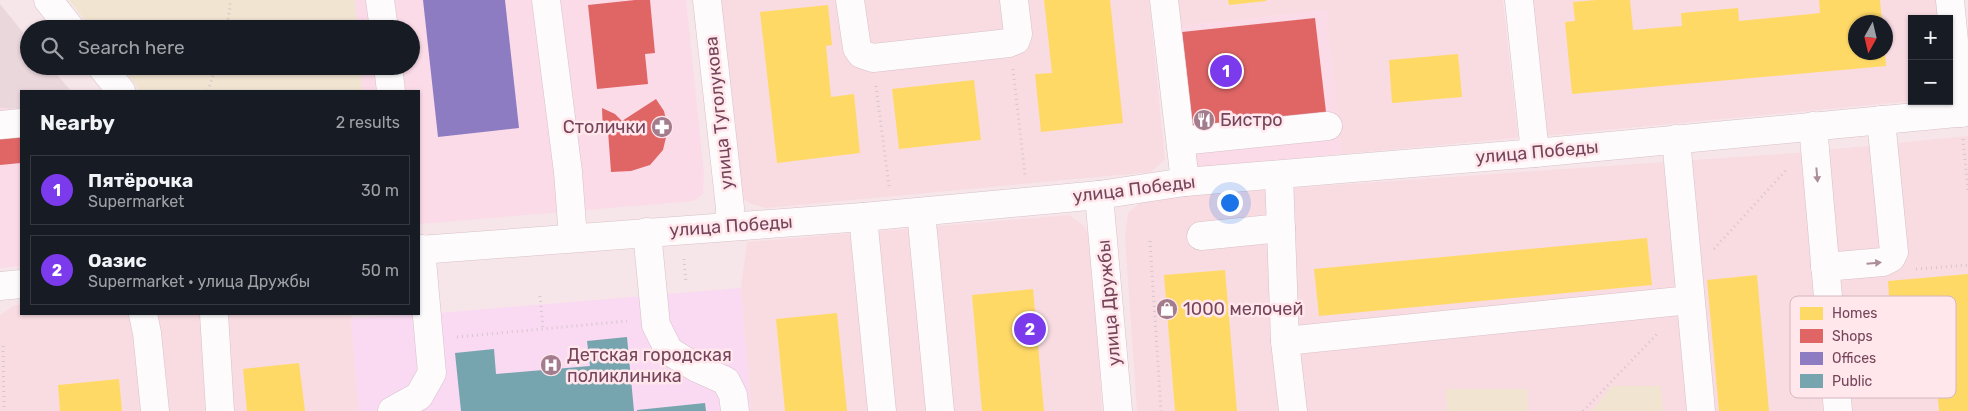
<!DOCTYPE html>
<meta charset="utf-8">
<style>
:root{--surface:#171b24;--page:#20242c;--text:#f1f3f6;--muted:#9ea1a6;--line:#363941;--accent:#7c3aed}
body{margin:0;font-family:Rubik,sans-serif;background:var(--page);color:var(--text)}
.controls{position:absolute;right:15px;top:15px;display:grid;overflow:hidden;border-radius:0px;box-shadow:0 1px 4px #0004}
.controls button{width:45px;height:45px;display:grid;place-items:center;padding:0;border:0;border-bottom:1px solid var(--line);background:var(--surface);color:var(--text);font:25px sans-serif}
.compass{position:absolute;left:1848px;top:15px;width:45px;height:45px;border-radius:50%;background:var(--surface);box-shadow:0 1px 4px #0004;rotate:188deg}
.you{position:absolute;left:1229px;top:202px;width:18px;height:18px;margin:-12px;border:4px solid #fff;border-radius:50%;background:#1a73e8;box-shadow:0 0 0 8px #1a73e833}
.badge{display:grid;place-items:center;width:32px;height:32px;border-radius:50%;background:var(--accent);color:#fff;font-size:16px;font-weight:700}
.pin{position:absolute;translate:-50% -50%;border:2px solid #fff;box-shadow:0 1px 5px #0006}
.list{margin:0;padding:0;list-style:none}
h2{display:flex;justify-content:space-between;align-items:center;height:65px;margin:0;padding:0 20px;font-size:21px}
h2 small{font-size:16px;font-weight:400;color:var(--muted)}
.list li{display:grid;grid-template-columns:32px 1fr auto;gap:15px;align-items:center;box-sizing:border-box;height:70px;margin:0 10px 10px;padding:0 10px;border:1px solid var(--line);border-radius:0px}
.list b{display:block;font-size:19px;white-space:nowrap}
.list p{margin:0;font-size:16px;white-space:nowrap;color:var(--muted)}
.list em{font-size:16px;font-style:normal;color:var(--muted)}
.icon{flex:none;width:28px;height:28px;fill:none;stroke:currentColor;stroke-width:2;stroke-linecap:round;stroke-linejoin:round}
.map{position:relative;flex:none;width:1968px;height:411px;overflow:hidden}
.search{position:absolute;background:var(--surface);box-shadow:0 1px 4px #0004;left:20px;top:20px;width:400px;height:55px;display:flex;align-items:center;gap:12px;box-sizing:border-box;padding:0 18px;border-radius:28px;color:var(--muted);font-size:19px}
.panel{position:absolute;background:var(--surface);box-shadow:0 1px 4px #0004;left:20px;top:90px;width:400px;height:225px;border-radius:0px}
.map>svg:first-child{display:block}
.residential{fill:#f9dce2;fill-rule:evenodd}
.commercial{fill:#fbdbe8}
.industrial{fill:#ead7dc}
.medical{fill:#fadaf2}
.green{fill:#f1e4d1}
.homes{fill:#ffd966}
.shops{fill:#e06666}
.offices{fill:#8e7cc3}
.public{fill:#76a5af}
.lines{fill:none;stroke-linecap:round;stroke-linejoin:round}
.minor-casing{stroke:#d6c1c8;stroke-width:29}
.path{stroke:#d6c5cc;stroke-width:3;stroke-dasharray:1 4;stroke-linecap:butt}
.minor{stroke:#fefbfc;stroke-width:28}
.oneway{fill:#ac8e9b}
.labels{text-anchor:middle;stroke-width:5;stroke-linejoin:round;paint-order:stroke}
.street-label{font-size:18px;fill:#76455b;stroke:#ffe7ec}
.poi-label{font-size:18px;fill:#76455b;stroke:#ffe7ec;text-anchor:start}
.key{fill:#ffe7ec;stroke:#d6b6c0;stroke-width:1}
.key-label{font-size:14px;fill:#76455b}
</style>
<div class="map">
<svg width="1968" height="411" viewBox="0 0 1968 411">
<rect width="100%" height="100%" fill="#f7e6e9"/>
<g class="residential">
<polygon points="715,0 1149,0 1165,159 1151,172 766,208 752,204 739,197"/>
<polygon points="1171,0 1503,0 1518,138 1342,154 1326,10 1174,27"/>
<path d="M1528 0H1938L1940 19H1912L1913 101 1542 136ZM1856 22H1886V52H1856Z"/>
<polygon points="1968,136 1968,411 1137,411 1125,236 1128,213 1146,198 1795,153"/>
<polygon points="1069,215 1084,226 1093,243 1102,411 751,411 741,288 747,242"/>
<polygon points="15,305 21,305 21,314 351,314 359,411 0,411 0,315"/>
</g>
<g class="commercial">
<polygon points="355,0 686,0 704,174 703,194 693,201 419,224 419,91 362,91 360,66 411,66 411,29 357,29"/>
<polygon points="1326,10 1342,154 1190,168 1174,27"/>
<polygon points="0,108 21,109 21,266 0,268"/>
</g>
<polygon class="industrial" points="0,4 29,40 29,66 50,66 70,90 21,91 21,109 0,108"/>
<polygon class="medical" points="741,288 751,411 359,411 351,318 426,314"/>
<g class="green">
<polygon points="69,0 355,0 357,29 92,29"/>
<polygon points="121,66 360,66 362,91 140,91"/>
<polygon points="1612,386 1661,386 1663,411 1592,411"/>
<polygon points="1446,389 1527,389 1528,411 1447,411"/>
</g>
<g class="homes">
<polygon points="1044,0 1110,0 1123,123 1041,132 1035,74 1052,73"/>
<polygon points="1228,0 1266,0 1266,1 1229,5"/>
<polygon points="1596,0 1630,0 1633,30 1682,26 1681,13 1738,8 1739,21 1820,13 1819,0 1880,0 1882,22 1856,22 1856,52 1885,52 1886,66 1572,94 1565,22 1575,21 1573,2"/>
<polygon points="828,5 832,45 826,46 831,97 854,94 860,153 777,163 760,12"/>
<polygon points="1458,54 1462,97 1392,103 1389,60"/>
<polygon points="974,80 981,140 899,149 892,89"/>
<polygon points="1647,238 1652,285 1319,316 1314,269"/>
<polygon points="1225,270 1237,411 1175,411 1164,275"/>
<polygon points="1968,274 1968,411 1939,411 1934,352 1893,355 1888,281"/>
<polygon points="1757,275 1769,411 1719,411 1707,280"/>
<polygon points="1033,289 1044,411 982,411 972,295"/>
<polygon points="837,313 847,411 785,411 776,319"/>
<polygon points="299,363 305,411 247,411 243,369"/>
<polygon points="119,379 122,411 60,411 58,385"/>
</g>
<g class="shops">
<polygon points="635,0 650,0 655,53 645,54 648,84 597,89 588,5"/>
<polygon points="1315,18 1326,112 1193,127 1182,32"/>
<polygon points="656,99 664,111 668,129 663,150 650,165 631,171 611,172 608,131 603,134 602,108 615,114 622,121"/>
<polygon points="21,136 21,163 0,165 0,138"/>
</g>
<polygon class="offices" points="423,0 505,0 519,128 438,137"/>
<g class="public">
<polygon points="627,337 634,411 461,411 455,353 494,349 496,374 590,366 587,341"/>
<polygon points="705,403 706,411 637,411 637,410"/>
</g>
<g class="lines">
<g class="minor-casing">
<g id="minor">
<polyline points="48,0 71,29"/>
<polyline points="380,0 384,29"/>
<polyline points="546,0 568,172 573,238"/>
<polyline points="707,0 730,208 729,226"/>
<polyline points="850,0 857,48 861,54 873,58 1009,43 1016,40 1018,34 1014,0"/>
<polyline points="1164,0 1185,182"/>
<polyline points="1519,0 1535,153"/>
<polyline points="1950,0 1961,113"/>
<polyline points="101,66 121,91"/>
<polyline points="388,66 391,91"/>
<polyline points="0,125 21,123"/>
<polyline points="1813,126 1838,411"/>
<polyline points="1676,139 1701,411"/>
<polyline points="1181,141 1328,126"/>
<polyline points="1279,175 1285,341 1293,411"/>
<polyline points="1099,195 1118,411"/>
<polyline points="921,212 940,411"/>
<polyline points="863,217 882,411"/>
<polyline points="647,232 656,325 669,351 697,368 726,381 733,395 735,411"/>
<polyline points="1201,236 1281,228"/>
<polyline points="419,250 863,217 1099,195 1185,182 1535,153 1968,112"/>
<polyline points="1825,267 1883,262 1891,258 1894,252 1881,120"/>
<polyline points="0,286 21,284"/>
<polyline points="143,314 147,333 155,411"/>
<polyline points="214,314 220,411"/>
<polyline points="1285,341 1690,300"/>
<polyline points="392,411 419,396 432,373 421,249"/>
</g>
</g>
<g class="path">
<polyline points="226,29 230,8 230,0"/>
<polyline points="1013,69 1025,175"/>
<polyline points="876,86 889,186"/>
<polyline points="208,91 216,66"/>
<polyline points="1963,139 1968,190"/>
<polyline points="1150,241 1161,411"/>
<polyline points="1714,249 1787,169"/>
<polyline points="684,259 686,283"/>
<polyline points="1916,269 1968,265"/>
<polyline points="540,296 543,329"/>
<polyline points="457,337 627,321"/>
<polyline points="3,346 4,411"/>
<polyline points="1583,411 1659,332"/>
</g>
<use href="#minor" class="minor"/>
</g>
<defs><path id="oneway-solid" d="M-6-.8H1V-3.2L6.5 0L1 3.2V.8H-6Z" transform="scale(1.25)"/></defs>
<g class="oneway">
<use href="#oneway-solid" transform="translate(1817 175) rotate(85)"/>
<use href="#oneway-solid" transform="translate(1874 263) rotate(-5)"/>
</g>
<defs>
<g id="restaurant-disc" transform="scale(1.125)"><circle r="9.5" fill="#a37d8d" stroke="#ffe7ec"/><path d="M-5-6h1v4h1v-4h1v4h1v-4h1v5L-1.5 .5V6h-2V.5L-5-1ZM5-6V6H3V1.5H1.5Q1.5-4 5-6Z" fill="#fff"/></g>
<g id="pharmacy-disc" transform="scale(1.125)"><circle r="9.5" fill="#a37d8d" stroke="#ffe7ec"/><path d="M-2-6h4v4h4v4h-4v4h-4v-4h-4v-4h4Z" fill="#fff"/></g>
<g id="shop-disc" transform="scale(1.125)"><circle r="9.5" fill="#a37d8d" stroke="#ffe7ec"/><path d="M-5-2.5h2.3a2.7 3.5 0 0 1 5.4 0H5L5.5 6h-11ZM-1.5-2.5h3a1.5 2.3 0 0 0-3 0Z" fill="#fff"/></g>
<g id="hospital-disc" transform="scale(1.125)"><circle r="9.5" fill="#a37d8d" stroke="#ffe7ec"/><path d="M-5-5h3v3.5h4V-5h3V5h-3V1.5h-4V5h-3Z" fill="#fff"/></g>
</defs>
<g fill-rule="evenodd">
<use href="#restaurant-disc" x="1204" y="120"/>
<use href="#pharmacy-disc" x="662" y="127"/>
<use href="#shop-disc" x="1167" y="309"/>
<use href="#hospital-disc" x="551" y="365"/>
</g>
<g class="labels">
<g class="street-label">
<text transform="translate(719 113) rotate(-96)" y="6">улица Туголукова</text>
<text transform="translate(1537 152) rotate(-5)" y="6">улица Победы</text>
<text transform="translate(1134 189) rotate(-7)" y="6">улица Победы</text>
<text transform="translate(731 226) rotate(-4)" y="6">улица Победы</text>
<text transform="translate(1109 303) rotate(-95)" y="6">улица Дружбы</text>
</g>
<g class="poi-label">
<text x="1220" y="126">Бистро</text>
<text x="646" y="133" text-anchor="end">Столички</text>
<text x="1183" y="315">1000 мелочей</text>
<text x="567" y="361">Детская городская<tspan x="567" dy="21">поликлиника</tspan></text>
</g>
</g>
<rect x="1790" y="296" width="166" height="102" rx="8" class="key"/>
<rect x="1800" y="307" width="23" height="13" fill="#ffd966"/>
<rect x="1800" y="329" width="23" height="14" fill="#e06666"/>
<rect x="1800" y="352" width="23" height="13" fill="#8e7cc3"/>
<rect x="1800" y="374" width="23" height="14" fill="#76a5af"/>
<g class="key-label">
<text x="1832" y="318">Homes</text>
<text x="1832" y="341">Shops</text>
<text x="1832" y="363">Offices</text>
<text x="1832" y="386">Public</text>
</g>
</svg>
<div class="controls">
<button>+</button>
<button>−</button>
</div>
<svg class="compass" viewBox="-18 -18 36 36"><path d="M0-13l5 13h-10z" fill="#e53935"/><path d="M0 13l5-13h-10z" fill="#9ea1a6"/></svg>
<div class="you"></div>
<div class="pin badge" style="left:1226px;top:71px">1</div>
<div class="pin badge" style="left:1030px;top:329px">2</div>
<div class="search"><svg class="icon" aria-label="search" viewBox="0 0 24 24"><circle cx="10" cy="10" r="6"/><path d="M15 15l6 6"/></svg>Search here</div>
<section class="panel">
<h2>Nearby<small>2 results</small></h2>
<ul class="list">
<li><span class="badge">1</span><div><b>Пятёрочка</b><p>Supermarket</p></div><em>30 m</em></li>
<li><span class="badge">2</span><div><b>Оазис</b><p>Supermarket · улица Дружбы</p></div><em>50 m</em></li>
</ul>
</section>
</div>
